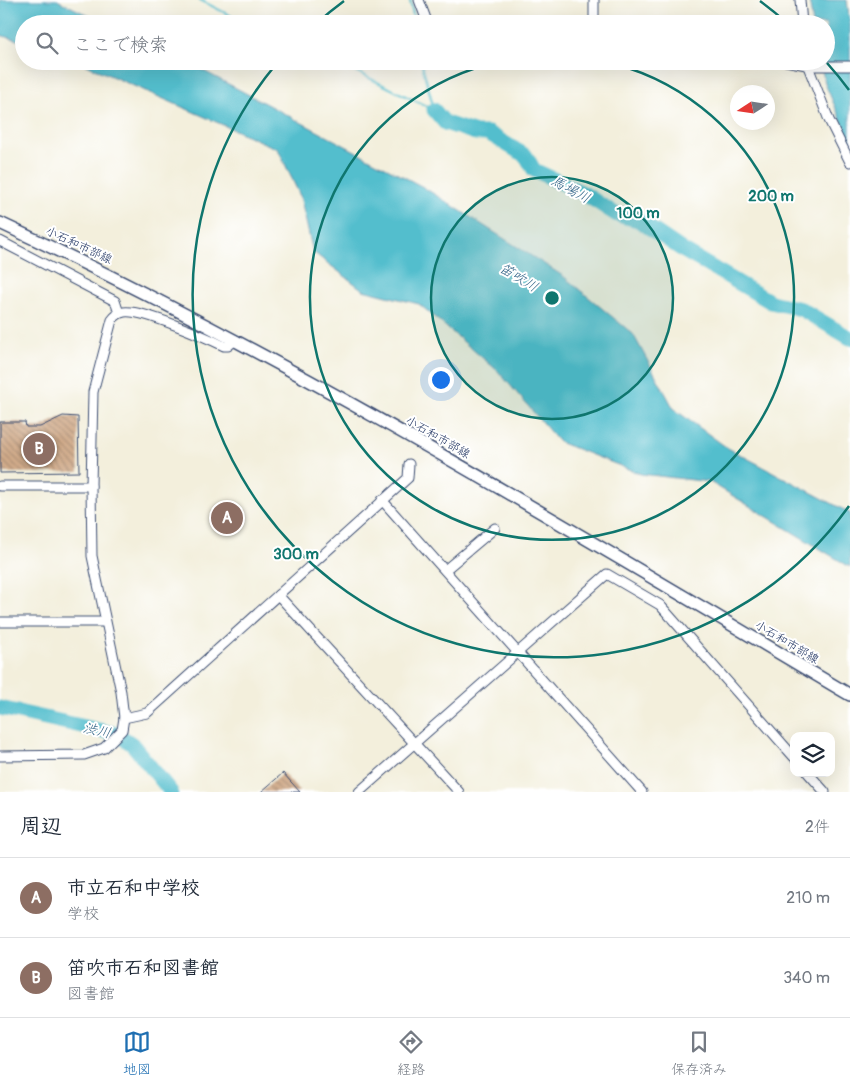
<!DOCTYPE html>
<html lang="ja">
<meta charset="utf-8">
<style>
:root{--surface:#fff;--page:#f2f2f3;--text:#1f2937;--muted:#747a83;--line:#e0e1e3;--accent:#1f6fb2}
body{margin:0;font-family:Pangolin,"Klee One",sans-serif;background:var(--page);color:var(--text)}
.controls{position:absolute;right:15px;bottom:15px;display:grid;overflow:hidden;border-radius:10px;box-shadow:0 5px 20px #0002}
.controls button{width:45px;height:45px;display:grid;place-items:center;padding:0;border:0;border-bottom:1px solid var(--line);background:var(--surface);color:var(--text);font:25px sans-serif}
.compass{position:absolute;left:730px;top:85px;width:45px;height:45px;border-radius:50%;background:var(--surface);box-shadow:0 5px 20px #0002;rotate:258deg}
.you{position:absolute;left:440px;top:379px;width:18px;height:18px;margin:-12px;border:4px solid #fff;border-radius:50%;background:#1a73e8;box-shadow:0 0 0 8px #1a73e833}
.badge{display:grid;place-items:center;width:32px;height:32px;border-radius:50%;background:var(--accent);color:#fff;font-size:16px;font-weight:700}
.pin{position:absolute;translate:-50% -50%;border:2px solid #fff;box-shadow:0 1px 5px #0006}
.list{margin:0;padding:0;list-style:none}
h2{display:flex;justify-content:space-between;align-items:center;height:65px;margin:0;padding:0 20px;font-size:21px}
h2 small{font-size:16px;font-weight:400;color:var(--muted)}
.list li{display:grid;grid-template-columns:32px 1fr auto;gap:15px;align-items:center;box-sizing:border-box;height:80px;padding:0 20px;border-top:1px solid var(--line)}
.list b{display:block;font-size:19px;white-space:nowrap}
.list p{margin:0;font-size:16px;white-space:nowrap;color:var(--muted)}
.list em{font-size:16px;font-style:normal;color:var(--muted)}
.icon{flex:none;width:28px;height:28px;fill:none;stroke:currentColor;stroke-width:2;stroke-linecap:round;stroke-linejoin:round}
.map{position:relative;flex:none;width:850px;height:792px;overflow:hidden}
.search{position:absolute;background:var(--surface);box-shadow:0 5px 20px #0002;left:15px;right:15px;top:15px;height:55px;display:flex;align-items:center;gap:12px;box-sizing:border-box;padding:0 18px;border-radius:28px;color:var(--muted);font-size:19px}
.sheet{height:225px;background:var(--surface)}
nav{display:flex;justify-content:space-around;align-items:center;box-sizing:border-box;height:70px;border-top:1px solid var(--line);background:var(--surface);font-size:14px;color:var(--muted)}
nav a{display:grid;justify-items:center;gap:2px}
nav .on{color:var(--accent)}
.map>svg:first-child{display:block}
.water{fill:#52becd;stroke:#367696}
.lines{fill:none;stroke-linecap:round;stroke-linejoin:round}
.stream{stroke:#52becd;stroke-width:2.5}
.river{stroke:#52becd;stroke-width:15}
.building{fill:url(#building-back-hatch)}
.minor-casing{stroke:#3b4c71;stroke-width:11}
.major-casing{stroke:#3b4c71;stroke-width:14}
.minor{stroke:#fff;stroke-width:9}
.major{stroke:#fff;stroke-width:11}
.ring{fill:none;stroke:#0f766e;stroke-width:2.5}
.labels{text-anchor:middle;stroke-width:4;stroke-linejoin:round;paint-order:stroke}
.street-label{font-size:12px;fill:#1b2f5e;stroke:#fff}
.water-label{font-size:14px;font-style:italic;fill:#2e6185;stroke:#fff}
.centre{fill:#0f766e;stroke:#fff;stroke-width:2.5}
.ring-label{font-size:15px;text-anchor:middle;font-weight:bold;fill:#0f766e;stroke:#fff;stroke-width:4;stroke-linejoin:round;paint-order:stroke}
</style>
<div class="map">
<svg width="850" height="792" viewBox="0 0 850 792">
<defs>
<pattern id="building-back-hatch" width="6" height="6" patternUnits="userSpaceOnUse" patternTransform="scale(1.25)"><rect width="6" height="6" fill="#d0aa89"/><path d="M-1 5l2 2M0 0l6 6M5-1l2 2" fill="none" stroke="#a88b73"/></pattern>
</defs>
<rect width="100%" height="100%" fill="#fff"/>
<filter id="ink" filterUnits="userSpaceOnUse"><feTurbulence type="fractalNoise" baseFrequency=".02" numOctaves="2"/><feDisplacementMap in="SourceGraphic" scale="10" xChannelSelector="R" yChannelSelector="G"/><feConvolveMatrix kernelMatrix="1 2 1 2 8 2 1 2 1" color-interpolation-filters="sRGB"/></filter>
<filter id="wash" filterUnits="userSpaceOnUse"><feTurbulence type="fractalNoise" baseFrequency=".0096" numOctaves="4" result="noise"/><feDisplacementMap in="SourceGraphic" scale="20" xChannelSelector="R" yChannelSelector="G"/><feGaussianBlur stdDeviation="1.12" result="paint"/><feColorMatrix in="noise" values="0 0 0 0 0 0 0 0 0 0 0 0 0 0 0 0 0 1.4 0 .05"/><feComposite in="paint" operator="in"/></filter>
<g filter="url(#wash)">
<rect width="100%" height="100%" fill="#f3efdc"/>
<g class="water">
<polygon points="0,0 57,0 106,24 24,24 24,42 0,35"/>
<polygon points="809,0 847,0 850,26 850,141 826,86 819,61 826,61 826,24 813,24"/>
<polygon points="77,61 185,61 423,187 563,276 633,334 674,409 726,447 850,513 850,567 710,482 641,474 559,442 498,371 419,304 363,290 313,252 300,196 278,149"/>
</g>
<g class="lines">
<g class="stream">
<polyline points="200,0 247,24"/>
<polyline points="410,0 415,24"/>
<polyline points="321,61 332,66 343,65 434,110"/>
<polyline points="421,61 434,109"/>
</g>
<g class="river">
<polyline points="434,110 445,123 476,133 488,133 526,156 534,170 583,193 617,215 638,220 684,251 771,302 801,309 850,338"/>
<polyline points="0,708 117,734 132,744 171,792"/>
</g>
</g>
<g id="blocks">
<g class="building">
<polygon points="63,416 78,417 79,472 0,473 0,422 25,422 26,427 40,427"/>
<polygon points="283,773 300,792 261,792"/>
</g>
</g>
</g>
<g filter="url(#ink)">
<use href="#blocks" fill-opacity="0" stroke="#3b4c71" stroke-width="1"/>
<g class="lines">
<g class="minor-casing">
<g id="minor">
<polyline points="419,0 428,24"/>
<polyline points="594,0 594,24"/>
<polyline points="800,0 802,24"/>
<polyline points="786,61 811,66 850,66"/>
<polyline points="806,61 829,120 850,162"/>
<polyline points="0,241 115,301 119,313"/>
<polyline points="0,486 91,486"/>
<polyline points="382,500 642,792"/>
<polyline points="445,570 495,528"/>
<polyline points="278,595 459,792"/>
<polyline points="0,622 105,622"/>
<polyline points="124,718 147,713 408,478 409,464"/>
<path d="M0 756 84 755 104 748 122 730 124 718 121 692 92 556 91 486 93 392 112 320C115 316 119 313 124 312 141 309 206 337 224 346H228L235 340"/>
<polyline points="808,773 825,792"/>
<polyline points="359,792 607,574 660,605 794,757"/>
</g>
</g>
<g class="major-casing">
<path id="major" d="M0 223C294 360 571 530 850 695"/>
</g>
<use href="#minor" class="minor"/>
<use href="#major" class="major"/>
</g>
</g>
<circle cx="552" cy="298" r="121" fill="#0f766e" fill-opacity=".12"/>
<g class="ring">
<circle cx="552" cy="298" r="121"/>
<path d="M602 61A242 242 0 1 1 502 61"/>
<path d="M849 506A362 362 0 1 1 277 63M317 23A362 362 0 0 1 344 1M760 1A362 362 0 0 1 787 23M827 63A362 362 0 0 1 849 90"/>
</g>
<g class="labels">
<g class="street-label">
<text transform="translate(79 245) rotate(25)" y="4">小石和市部線</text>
<text transform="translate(438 437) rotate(30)" y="4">小石和市部線</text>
<text transform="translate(787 642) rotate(31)" y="4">小石和市部線</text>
</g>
<g class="water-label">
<text transform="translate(571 189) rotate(28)" y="5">馬場川</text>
<text transform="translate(519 277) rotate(31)" y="5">笛吹川</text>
<text transform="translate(97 730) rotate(13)" y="5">渋川</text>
</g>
</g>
<circle cx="552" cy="298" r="8" class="centre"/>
<g class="ring-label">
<text x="771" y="201">200 m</text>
<text x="638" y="218">100 m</text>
<text x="296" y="559">300 m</text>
</g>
</svg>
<div class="controls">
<button><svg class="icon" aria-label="layers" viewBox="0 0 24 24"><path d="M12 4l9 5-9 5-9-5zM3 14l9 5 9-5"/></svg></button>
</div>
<svg class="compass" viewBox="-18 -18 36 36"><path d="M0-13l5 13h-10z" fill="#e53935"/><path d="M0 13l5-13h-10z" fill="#747a83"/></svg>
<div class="you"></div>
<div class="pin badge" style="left:227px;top:518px;background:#8d6e63">A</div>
<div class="pin badge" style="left:39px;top:449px;background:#8d6e63">B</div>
<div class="search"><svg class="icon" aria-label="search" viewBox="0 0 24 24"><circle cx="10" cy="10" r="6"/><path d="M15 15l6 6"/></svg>ここで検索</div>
</div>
<section class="sheet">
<h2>周辺<small>2件</small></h2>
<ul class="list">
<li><span class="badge" style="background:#8d6e63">A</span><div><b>市立石和中学校</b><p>学校</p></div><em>210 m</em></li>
<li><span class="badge" style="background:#8d6e63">B</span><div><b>笛吹市石和図書館</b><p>図書館</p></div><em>340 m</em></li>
</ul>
</section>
<nav>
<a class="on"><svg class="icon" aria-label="map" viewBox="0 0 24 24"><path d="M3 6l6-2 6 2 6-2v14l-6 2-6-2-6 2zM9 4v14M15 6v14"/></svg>地図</a>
<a><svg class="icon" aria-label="directions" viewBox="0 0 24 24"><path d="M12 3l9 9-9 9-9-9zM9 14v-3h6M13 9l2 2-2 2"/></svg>経路</a>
<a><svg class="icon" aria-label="saved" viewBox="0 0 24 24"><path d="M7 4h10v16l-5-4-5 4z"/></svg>保存済み</a>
</nav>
